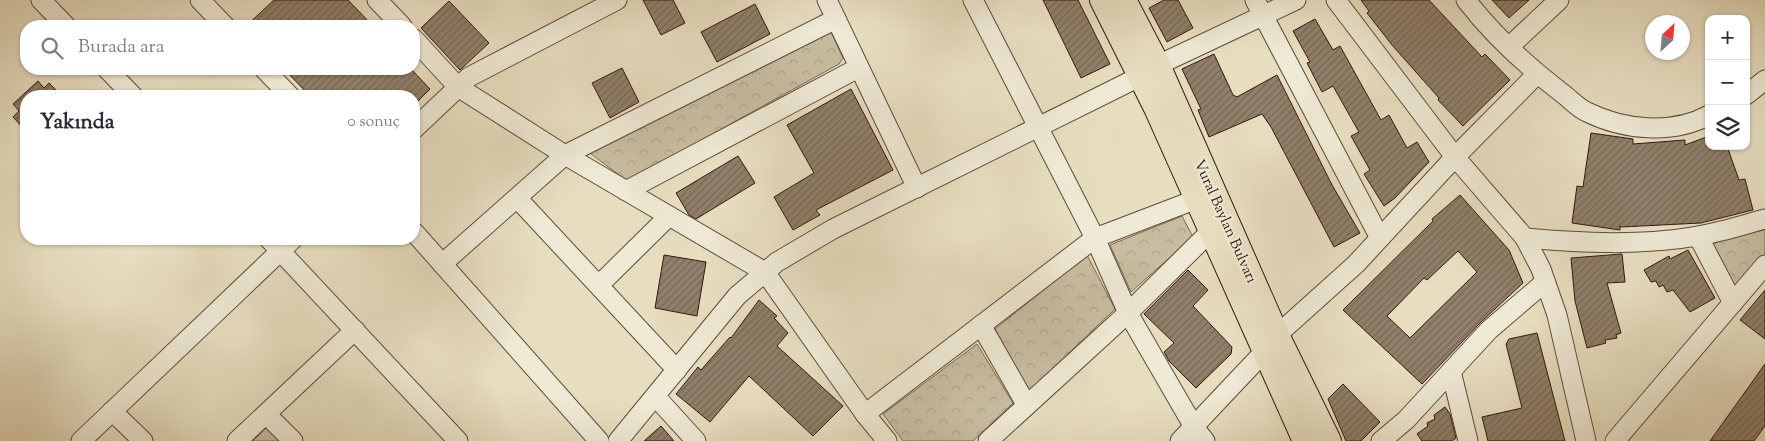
<!DOCTYPE html>
<html lang="tr">
<meta charset="utf-8">
<style>
:root{--surface:#fff;--page:#f2f2f3;--text:#2b2b33;--muted:#7c7c81;--line:#e1e1e2}
body{margin:0;font-family:"Sorts Mill Goudy",serif;background:var(--page);color:var(--text)}
.controls{position:absolute;right:15px;top:15px;display:grid;overflow:hidden;border-radius:10px;box-shadow:0 1px 4px #0004}
.controls button{width:45px;height:45px;display:grid;place-items:center;padding:0;border:0;border-bottom:1px solid var(--line);background:var(--surface);color:var(--text);font:25px sans-serif}
.compass{position:absolute;left:1645px;top:15px;width:45px;height:45px;border-radius:50%;background:var(--surface);box-shadow:0 1px 4px #0004;rotate:26deg}
.list{margin:0;padding:0;list-style:none}
h2{display:flex;justify-content:space-between;align-items:center;height:65px;margin:0;padding:0 20px;font-size:21px}
h2 small{font-size:16px;font-weight:400;color:var(--muted)}
.icon{flex:none;width:28px;height:28px;fill:none;stroke:currentColor;stroke-width:2;stroke-linecap:round;stroke-linejoin:round}
.map{position:relative;flex:none;width:1765px;height:441px;overflow:hidden}
.search{position:absolute;background:var(--surface);box-shadow:0 1px 4px #0004;left:20px;top:20px;width:400px;height:55px;display:flex;align-items:center;gap:12px;box-sizing:border-box;padding:0 18px;border-radius:20px;color:var(--muted);font-size:19px}
.panel{position:absolute;background:var(--surface);box-shadow:0 1px 4px #0004;left:20px;top:90px;width:400px;height:155px;border-radius:20px}
.map>svg:first-child{display:block}
.forest{fill:url(#forest-crowns);stroke:#7d6b56}
.building{fill:url(#building-hatch);stroke:#32190c;fill-rule:evenodd}
.lines{fill:none;stroke-linecap:round;stroke-linejoin:round}
.minor-casing{stroke:#5f4a39;stroke-width:21}
.major-casing{stroke:#32190c;stroke-width:26}
.minor{stroke:#efead6;stroke-width:19}
.major{stroke:#e7dec0;stroke-width:24}
.labels{text-anchor:middle;stroke-width:4.5;stroke-linejoin:round;paint-order:stroke}
.street-label{font-size:15px;fill:#32190c;stroke:#efead6}
</style>
<div class="map">
<svg width="1765" height="441" viewBox="0 0 1765 441">
<defs>
<pattern id="forest-crowns" width="20" height="18" patternUnits="userSpaceOnUse" patternTransform="scale(1.25)"><rect width="20" height="18" fill="#c8bda1"/><path d="M2 6a3 3 0 1 1 6 0M12 15a3 3 0 1 1 6 0" fill="none" stroke="#aca289"/></pattern>
<pattern id="building-hatch" width="6" height="6" patternUnits="userSpaceOnUse" patternTransform="scale(1.25)"><rect width="6" height="6" fill="#907f6a"/><path d="M-1 1l2-2M0 6l6-6M5 7l2-2" fill="none" stroke="#766756"/></pattern>
</defs>
<rect width="100%" height="100%" fill="#e7dec0"/>
<filter id="stains"><feTurbulence type="fractalNoise" baseFrequency=".004" numOctaves="4"/><feColorMatrix values="0 0 0 0 .2 0 0 0 0 .09 0 0 0 0 .02 0 0 0 .5 -.17"/></filter>
<radialGradient id="worn" r=".72"><stop offset=".6" stop-color="#630" stop-opacity="0"/><stop offset="1" stop-color="#630" stop-opacity=".3"/></radialGradient>
<g class="forest">
<polygon points="831,32 843,58 839,64 627,181 590,153"/>
<polygon points="1182,216 1193,237 1131,292 1110,245"/>
<polygon points="1765,225 1765,254 1734,288 1710,242"/>
<polygon points="1087,255 1115,309 1029,391 995,329"/>
<polygon points="977,344 1013,403 973,441 903,441 883,414"/>
<polygon points="267,427 281,441 253,441"/>
</g>
<g class="building">
<polygon points="274,0 348,0 373,26 246,26"/>
<polygon points="643,0 673,0 685,23 661,35"/>
<polygon points="1043,0 1078,0 1110,64 1081,78"/>
<polygon points="1164,0 1178,0 1193,28 1167,42 1149,8"/>
<polygon points="1361,0 1429,0 1482,57 1485,54 1510,80 1463,126 1438,100 1439,98 1392,45 1367,13 1369,11"/>
<polygon points="1492,0 1529,0 1509,18"/>
<polygon points="449,1 489,43 460,70 421,28"/>
<polygon points="755,4 770,34 717,62 701,32"/>
<polygon points="1315,19 1333,50 1340,46 1381,120 1389,115 1407,148 1417,142 1429,162 1395,198 1384,206 1364,174 1370,170 1351,136 1359,132 1333,86 1322,92 1307,63 1310,62 1293,31"/>
<polygon points="1214,54 1233,95 1237,97 1277,75 1332,185 1360,233 1334,247 1271,127 1262,114 1209,137 1198,110 1201,109 1182,69"/>
<polygon points="622,68 639,102 610,118 592,83"/>
<polygon points="284,69 411,69 430,89 414,105 414,96 310,96"/>
<polygon points="38,81 44,88 49,83 62,96 26,96 26,131 13,117 19,111 13,104"/>
<polygon points="851,89 893,170 816,210 820,215 793,230 774,197 814,173 787,125"/>
<polygon points="1591,133 1633,139 1633,144 1685,140 1685,145 1709,136 1709,146 1727,146 1739,180 1745,179 1753,210 1701,223 1621,227 1620,226 1620,230 1572,223 1577,186 1583,187"/>
<polygon points="738,156 755,183 696,219 689,215 676,193"/>
<path d="M1460 195 1509 250 1523 283 1481 322 1422 384 1343 310 1433 221 1432 219ZM1458 251 1477 272 1410 338 1387 316 1424 278 1427 280Z"/>
<polygon points="1688,250 1715,298 1690,312 1673,290 1667,292 1663,285 1659,287 1656,281 1651,282 1644,270 1669,256 1670,259"/>
<polygon points="1622,254 1625,282 1607,283 1621,333 1616,335 1617,338 1605,340 1606,343 1587,348 1575,301 1571,258"/>
<polygon points="664,255 706,262 697,316 655,308"/>
<polygon points="1188,270 1208,290 1193,306 1232,347 1231,354 1196,388 1169,361 1164,352 1174,343 1144,314"/>
<polygon points="1765,290 1765,339 1740,320"/>
<polygon points="759,300 777,316 774,318 788,333 777,346 843,406 813,436 749,376 710,422 676,394 698,367 701,370 730,337 731,338"/>
<polygon points="1537,333 1565,441 1488,441 1482,417 1522,408 1506,344 1509,339"/>
<polygon points="1765,364 1765,426 1754,441 1710,441"/>
<polygon points="1343,384 1380,422 1361,441 1346,441 1328,399"/>
<polygon points="1445,407 1450,414 1456,438 1452,441 1422,441 1417,434 1428,426 1427,423 1435,419 1434,415"/>
<polygon points="661,426 674,441 644,441"/>
</g>
<g class="lines">
<g class="minor-casing">
<g id="minor">
<polyline points="41,0 66,26"/>
<polyline points="200,0 225,26"/>
<polyline points="377,0 402,26"/>
<polyline points="827,0 917,188"/>
<polyline points="973,0 1095,238 1128,313 1194,427 1205,441"/>
<polyline points="1255,0 1380,238"/>
<polyline points="1336,0 1455,157 1525,238 1541,269 1557,315 1586,441"/>
<path d="M1466 0C1493 35 1528 67 1562 93 1570 99 1578 108 1587 112 1623 130 1673 135 1709 115"/>
<polyline points="414,39 458,87 565,155 765,272 865,414 887,441"/>
<polyline points="1510,46 1559,0"/>
<polyline points="1158,65 1296,0"/>
<polyline points="107,69 133,96"/>
<polyline points="264,69 290,96"/>
<polyline points="1746,95 1765,80"/>
<polyline points="414,129 469,77 617,0"/>
<polyline points="626,191 858,68"/>
<polyline points="517,198 677,370"/>
<polyline points="414,232 599,441"/>
<polyline points="1698,236 1733,303"/>
<path d="M1525 238C1582 243 1641 246 1698 236 1721 232 1743 225 1765 219"/>
<polyline points="269,239 458,441"/>
<polyline points="442,264 565,155 836,19"/>
<polyline points="599,285 669,216"/>
<polyline points="981,325 1026,404"/>
<polyline points="1451,371 1468,441"/>
<polyline points="656,397 696,441"/>
<polyline points="112,411 143,441"/>
<polyline points="266,414 293,441"/>
<polyline points="865,414 1095,238 1197,199"/>
<polyline points="81,441 293,239"/>
<polyline points="237,441 355,330"/>
<polyline points="618,441 737,296 777,262 833,229 1141,76"/>
<polyline points="988,441 1128,313 1211,231"/>
<polyline points="1180,441 1265,351 1277,335 1356,264 1455,157 1537,74"/>
<polyline points="1381,441 1406,420 1489,330 1545,282"/>
<polyline points="1615,441 1765,265"/>
</g>
</g>
<g class="major-casing">
<g id="major">
<polyline points="1102,0 1157,110 1305,441"/>
<polyline points="1124,0 1158,65 1277,335 1329,441"/>
</g>
</g>
<use href="#minor" class="minor"/>
<use href="#major" class="major"/>
</g>
<g class="labels">
<g class="street-label">
<text transform="translate(1226 221) rotate(66)" y="5">Vural Baylan Bulvarı</text>
</g>
</g>
<rect width="100%" height="100%" filter="url(#stains)"/>
<rect width="100%" height="100%" fill="url(#worn)"/>
</svg>
<div class="controls">
<button>+</button>
<button>−</button>
<button><svg class="icon" aria-label="layers" viewBox="0 0 24 24"><path d="M12 4l9 5-9 5-9-5zM3 14l9 5 9-5"/></svg></button>
</div>
<svg class="compass" viewBox="-18 -18 36 36"><path d="M0-13l5 13h-10z" fill="#e53935"/><path d="M0 13l5-13h-10z" fill="#7c7c81"/></svg>
<div class="search"><svg class="icon" aria-label="search" viewBox="0 0 24 24"><circle cx="10" cy="10" r="6"/><path d="M15 15l6 6"/></svg>Burada ara</div>
<section class="panel">
<h2>Yakında<small>0 sonuç</small></h2>
<ul class="list">
</ul>
</section>
</div>
